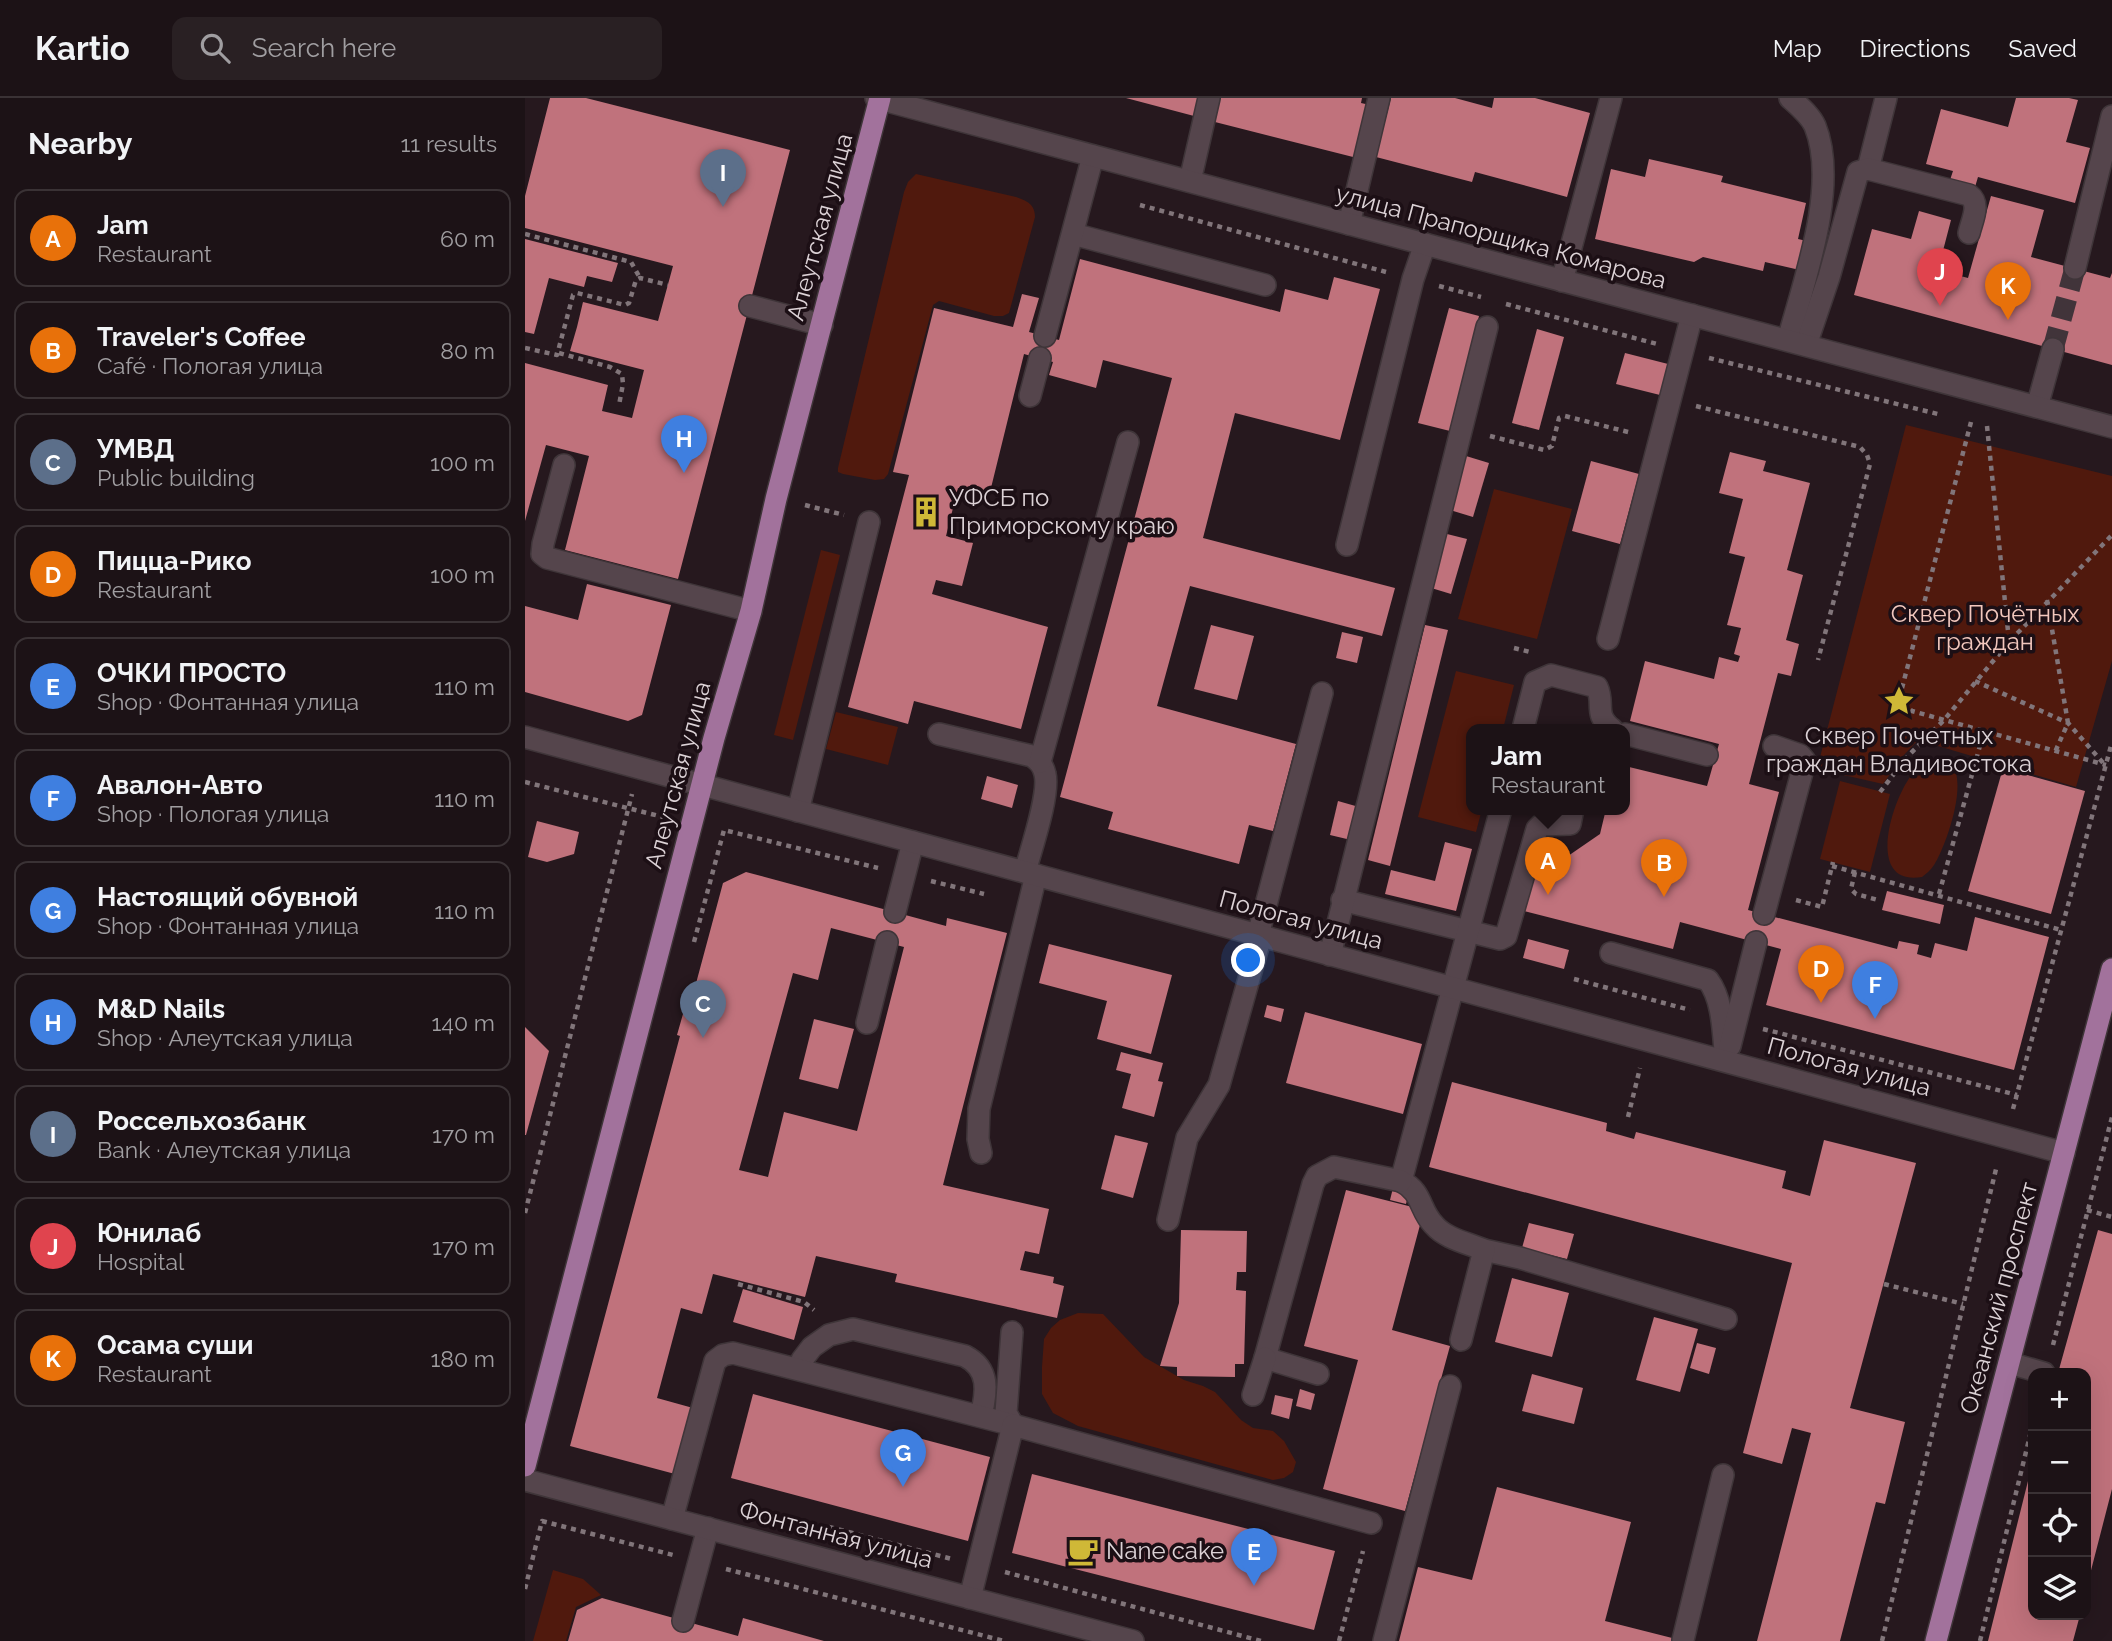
<!DOCTYPE html>
<meta charset="utf-8">
<style>
:root{--surface:#1c1216;--page:#292023;--text:#f1f3f6;--muted:#a09ea1;--line:#3a3235;--accent:#0b8043}
body{margin:0;font-family:Raleway,sans-serif;background:var(--page);color:var(--text)}
.controls{position:absolute;right:21px;bottom:21px;display:grid;overflow:hidden;border-radius:14px;box-shadow:0 7px 28px #0002}
.controls button{width:63px;height:63px;display:grid;place-items:center;padding:0;border:0;border-bottom:2px solid var(--line);background:var(--surface);color:var(--text);font:35px sans-serif}
.you{position:absolute;left:724px;top:863px;width:24px;height:24px;margin:-18px;border:5px solid #fff;border-radius:50%;background:#1a73e8;box-shadow:0 0 0 10px #1a73e833}
.badge{display:grid;place-items:center;width:46px;height:46px;border-radius:50%;background:var(--accent);color:#fff;font-size:23px;font-weight:700}
.pin{position:absolute;translate:-50% -58px;filter:drop-shadow(0 2px 4px #0008)}
.pin::after{content:'';position:absolute;top:37px;width:24px;height:21px;background:inherit;clip-path:polygon(0 0,100% 0,50% 100%)}
.popup{position:absolute;left:941px;top:626px;width:164px;height:91px;box-sizing:border-box;display:grid;place-content:center;border-radius:14px;background:var(--surface);filter:drop-shadow(0 2px 5px #0005);font-size:23px;white-space:nowrap;color:var(--muted)}
.popup b{font-size:26px;color:var(--text)}
.popup::after{content:'';position:absolute;left:50%;top:100%;margin-left:-14px;border:14px solid transparent;border-top-color:var(--surface)}
.list{margin:0;padding:0;list-style:none}
h2{display:flex;justify-content:space-between;align-items:center;height:91px;margin:0;padding:0 28px;font-size:30px}
h2 small{font-size:23px;font-weight:400;color:var(--muted)}
.list li{display:grid;grid-template-columns:46px 1fr auto;gap:21px;align-items:center;box-sizing:border-box;height:98px;margin:0 14px 14px;padding:0 14px;border:2px solid var(--line);border-radius:14px}
.list b{display:block;font-size:26px;white-space:nowrap}
.list p{margin:0;font-size:23px;white-space:nowrap;color:var(--muted)}
.list em{font-size:23px;font-style:normal;color:var(--muted)}
.icon{flex:none;width:38px;height:38px;fill:none;stroke:currentColor;stroke-width:2;stroke-linecap:round;stroke-linejoin:round}
.map{position:relative;flex:none;width:1587px;height:1543px;overflow:hidden}
header{display:flex;align-items:center;gap:42px;box-sizing:border-box;height:98px;padding:0 35px;background:var(--surface);border-bottom:2px solid var(--line)}
header strong{font-size:33px}
nav{display:flex;gap:38px;margin-inline-start:auto;font-size:24px}
.search{width:490px;height:63px;background:var(--page);display:flex;align-items:center;gap:18px;box-sizing:border-box;padding:0 24px;border-radius:14px;color:var(--muted);font-size:26px}
main{display:flex}
aside{flex:1;background:var(--surface)}
.map>svg:first-child{display:block}
.green{fill:#50190d}
.building{fill:#c0727c;fill-rule:evenodd}
.lines{fill:none;stroke-linecap:round;stroke-linejoin:round}
.street-tunnel{stroke:#41343a;stroke-width:21;stroke-dasharray:21 10;stroke-linecap:butt}
.lane-casing{stroke:#3f3539;stroke-width:24}
.street-casing{stroke:#3f3539;stroke-width:24}
.secondary-casing{stroke:#3f3539;stroke-width:24}
.primary-casing{stroke:#3f3539;stroke-width:24}
.path{stroke:#81757a;stroke-width:4.5;stroke-dasharray:5 5;stroke-linecap:butt}
.lane{stroke:#55454c;stroke-width:21}
.street{stroke:#55454c;stroke-width:21}
.secondary{stroke:#55454c;stroke-width:21}
.primary{stroke:#a2729c;stroke-width:21}
.labels{text-anchor:middle;stroke-width:7;stroke-linejoin:round;paint-order:stroke}
.street-label{font-size:24px;fill:#dcd2d6;stroke:#1c0f15}
.poi-label{font-size:24px;fill:#dcd2d6;stroke:#1c0f15;text-anchor:start}
.park-label{font-size:24px;fill:#f2c7bd;stroke:#1c0f15}
</style>
<header>
<strong>Kartio</strong>
<div class="search"><svg class="icon" aria-label="search" viewBox="0 0 24 24"><circle cx="10" cy="10" r="6"/><path d="M15 15l6 6"/></svg>Search here</div>
<nav><a>Map</a><a>Directions</a><a>Saved</a></nav>
</header>
<main>
<aside>
<h2>Nearby<small>11 results</small></h2>
<ul class="list">
<li><span class="badge" style="background:#e8710a">A</span><div><b>Jam</b><p>Restaurant</p></div><em>60 m</em></li>
<li><span class="badge" style="background:#e8710a">B</span><div><b>Traveler's Coffee</b><p>Café · Пологая улица</p></div><em>80 m</em></li>
<li><span class="badge" style="background:#5c6f8a">C</span><div><b>УМВД</b><p>Public building</p></div><em>100 m</em></li>
<li><span class="badge" style="background:#e8710a">D</span><div><b>Пицца-Рико</b><p>Restaurant</p></div><em>100 m</em></li>
<li><span class="badge" style="background:#3f7fe0">E</span><div><b>ОЧКИ ПРОСТО</b><p>Shop · Фонтанная улица</p></div><em>110 m</em></li>
<li><span class="badge" style="background:#3f7fe0">F</span><div><b>Авалон-Авто</b><p>Shop · Пологая улица</p></div><em>110 m</em></li>
<li><span class="badge" style="background:#3f7fe0">G</span><div><b>Настоящий обувной</b><p>Shop · Фонтанная улица</p></div><em>110 m</em></li>
<li><span class="badge" style="background:#3f7fe0">H</span><div><b>M&amp;D Nails</b><p>Shop · Алеутская улица</p></div><em>140 m</em></li>
<li><span class="badge" style="background:#5c6f8a">I</span><div><b>Россельхозбанк</b><p>Bank · Алеутская улица</p></div><em>170 m</em></li>
<li><span class="badge" style="background:#e0444e">J</span><div><b>Юнилаб</b><p>Hospital</p></div><em>170 m</em></li>
<li><span class="badge" style="background:#e8710a">K</span><div><b>Осама суши</b><p>Restaurant</p></div><em>180 m</em></li>
</ul>
</aside>
<div class="map">
<svg width="1587" height="1543" viewBox="0 0 1587 1543">
<rect width="100%" height="100%" fill="#26181e"/>
<g class="green">
<path d="M391 76 491 99C502 103 510 106 510 119L484 215 478 218H469L414 203 408 207 363 376 359 381 350 382 318 376 313 374V370L379 94 383 84Z"/>
<polygon points="1381,327 1587,378 1587,563 1551,689 1393,642 1378,658 1358,686 1292,671"/>
<polygon points="969,391 1047,411 1012,541 933,521"/>
<polygon points="296,452 315,457 268,642 249,637"/>
<polygon points="931,573 989,587 978,631 946,631 946,711 957,711 951,734 893,719"/>
<polygon points="311,614 373,629 363,667 301,651"/>
<path d="M1413 661C1453 661 1421 749 1409 767 1406 772 1401 776 1397 779 1338 789 1368 697 1389 674 1396 667 1404 663 1413 661Z"/>
<polygon points="1315,683 1365,696 1345,774 1295,761"/>
<polygon points="553,1215 578,1216 619,1259 659,1282 678,1288 690,1294 716,1322 728,1330 748,1333 759,1343 771,1364 768,1374 759,1380 748,1382 553,1328 528,1315 517,1296 517,1269 519,1241 526,1230 535,1222"/>
<polygon points="28,1472 58,1481 76,1497 51,1509 41,1543 8,1543"/>
</g>
<g class="building">
<polygon points="25,0 61,0 265,52 153,481 40,452 64,358 21,347 0,423 0,265 83,287 77,313 107,320 119,272 45,253 52,229 58,204 133,223 148,168 0,130 0,98"/>
<polygon points="601,0 673,0 669,18"/>
<polygon points="695,0 837,0 836,5 845,7 832,60 690,24"/>
<polygon points="866,0 930,0 967,10 969,0 1010,0 1065,15 1042,99 950,74 947,84 851,59"/>
<polygon points="1491,0 1544,0 1553,2 1541,44 1565,50 1550,105 1453,79 1450,89 1425,82 1428,73 1401,66 1416,11 1483,29"/>
<polygon points="1124,61 1198,78 1196,84 1281,105 1273,141 1286,144 1279,173 1240,164 1238,173 1178,159 1169,164 1070,141 1086,71 1120,79"/>
<polygon points="1466,98 1519,112 1506,159 1585,180 1587,175 1587,267 1329,197 1347,131 1386,141 1394,113 1426,122 1413,172 1443,180"/>
<polygon points="0,141 93,165 87,184 62,178 59,189 24,180 9,236 0,234"/>
<polygon points="555,161 755,214 760,191 803,202 809,179 855,191 815,342 710,315 678,440 870,490 857,538 665,488 632,608 771,646 748,733 724,727 714,766 583,731 588,714 535,699 647,280 578,262 571,290 524,277 528,264 499,256 464,398 433,390 421,438 448,445 437,488 411,482 407,496 523,529 496,631 389,603 383,626 323,609 384,377 368,374 409,210 488,229 497,196 514,200 504,234 534,242"/>
<polygon points="924,210 954,218 925,333 893,325"/>
<polygon points="1012,231 1039,239 1014,332 987,325"/>
<polygon points="1100,255 1147,267 1139,298 1091,286"/>
<polygon points="1205,354 1241,363 1238,373 1285,385 1262,472 1278,477 1261,542 1274,546 1266,578 1253,575 1224,686 1254,694 1223,812 1372,851 1374,843 1394,847 1392,856 1406,860 1410,845 1442,853 1450,819 1524,839 1489,972 1241,907 1256,851 1155,824 1148,851 995,812 1011,750 1043,758 1075,736 1081,711 1100,711 1100,668 1182,688 1194,646 1105,623 1120,563 1189,581 1194,559 1213,564 1215,558 1209,556 1216,530 1202,527 1220,459 1204,455 1218,401 1194,395"/>
<polygon points="941,358 964,365 948,419 925,412"/>
<polygon points="1066,363 1114,376 1095,446 1047,433"/>
<polygon points="918,435 942,441 926,496 903,489"/>
<polygon points="62,486 146,507 117,617 103,623 0,594 0,508 53,522"/>
<polygon points="686,527 729,538 712,602 669,591"/>
<polygon points="900,527 923,532 865,768 843,762"/>
<polygon points="817,534 838,539 832,565 811,560"/>
<polygon points="1478,670 1560,693 1526,816 1443,793"/>
<polygon points="462,678 493,687 487,710 456,701"/>
<polygon points="813,703 834,709 826,742 805,737"/>
<polygon points="12,723 54,734 49,756 22,764 3,759"/>
<polygon points="920,744 947,751 931,813 860,796 866,772 910,783"/>
<path d="M221 774 421 828 422 820 482 835 418 1087 524 1111 514 1156 500 1153 495 1172 529 1179 528 1185 539 1188 532 1220 370 1184 372 1176 291 1158 280 1199 188 1176 177 1216 156 1210 132 1300 168 1310 150 1376 45 1348 155 938 152 937 162 902 166 904 198 785ZM306 830 379 849 332 1033 259 1014 243 1079 214 1072 268 875 293 882Z"/>
<polygon points="1362,793 1419,807 1415,826 1357,812"/>
<polygon points="1003,841 1044,852 1039,871 998,860"/>
<polygon points="524,846 647,877 626,956 572,941 582,903 514,885"/>
<polygon points="742,907 759,911 756,924 739,919"/>
<polygon points="780,914 897,946 878,1016 761,985"/>
<polygon points="289,921 329,931 313,991 274,981"/>
<polygon points="0,929 24,953 1,1037 0,1037"/>
<polygon points="596,954 638,965 633,983 638,984 629,1019 597,1010 606,976 591,972"/>
<polygon points="927,984 1082,1025 1081,1033 1109,1041 1111,1034 1261,1073 1257,1090 1285,1098 1299,1042 1391,1065 1325,1310 1380,1324 1360,1406 1351,1404 1315,1543 1232,1543 1286,1335 1267,1330 1257,1366 1218,1355 1267,1165 904,1069"/>
<polygon points="590,1037 623,1045 608,1100 576,1091"/>
<polygon points="869,1086 885,1090 881,1106 865,1102"/>
<polygon points="821,1092 899,1112 867,1232 925,1248 880,1413 798,1391 833,1262 779,1248"/>
<polygon points="1004,1125 1049,1136 1042,1161 997,1150"/>
<polygon points="656,1132 722,1133 721,1174 712,1174 711,1192 721,1193 719,1266 710,1266 710,1279 652,1278 652,1269 635,1268 654,1205"/>
<polygon points="1573,1132 1587,1136 1587,1391 1562,1488 1561,1275 1533,1275"/>
<polygon points="987,1180 1044,1195 1027,1259 970,1244"/>
<polygon points="218,1191 278,1209 269,1242 208,1224"/>
<polygon points="1129,1219 1173,1231 1155,1294 1111,1282"/>
<polygon points="1172,1245 1191,1250 1184,1276 1165,1270"/>
<polygon points="1007,1276 1058,1290 1049,1326 997,1313"/>
<polygon points="775,1291 790,1296 786,1312 771,1308"/>
<polygon points="228,1296 465,1359 443,1443 206,1380"/>
<polygon points="750,1297 768,1301 764,1321 746,1316"/>
<polygon points="1507,1367 1508,1517 1555,1517 1548,1543 1463,1543"/>
<polygon points="507,1376 810,1453 789,1532 487,1455"/>
<polygon points="972,1389 1106,1424 1080,1523 1159,1543 874,1543 893,1469 947,1482"/>
<polygon points="77,1500 213,1538 218,1520 299,1543 43,1543 52,1512"/>
</g>
<g class="lines">
<polyline class="street-tunnel" points="1528,251 1550,170"/>
<g class="lane-casing">
<g id="lane">
<polyline points="1343,71 1361,0"/>
<polyline points="665,83 684,0"/>
<polyline points="824,126 854,0"/>
<polyline points="548,136 740,187"/>
<polyline points="1037,183 1086,0"/>
<polyline points="225,208 297,227"/>
<polyline points="520,238 568,58"/>
<path d="M1263 242C1279 183 1314 87 1290 28 1285 17 1274 8 1265 0"/>
<path d="M1281 247 1304 179 1333 74 1343 71 1444 97C1456 106 1447 122 1444 135"/>
<polyline points="505,298 515,260"/>
<polyline points="39,367 18,446 17,456 22,460 226,513"/>
<polyline points="822,447 888,181 900,146"/>
<polyline points="1083,541 1167,217"/>
<path d="M998 631 1010 584 1026 577 1072 589C1080 606 1068 616 1087 631"/>
<path d="M414 636 507 658C514 663 518 667 520 676 525 696 506 751 500 774"/>
<polyline points="1100,636 1182,657"/>
<polyline points="515,664 603,344"/>
<polyline points="273,713 344,424"/>
<polyline points="817,802 975,841 981,838 1012,731 1016,727 1045,726 1048,711"/>
<polyline points="370,814 388,744"/>
<polyline points="1239,816 1280,663 1275,657 1249,648"/>
<polyline points="733,837 797,595"/>
<path d="M1086 855 1183 882C1199 903 1198 938 1201 963"/>
<polyline points="805,857 962,229"/>
<polyline points="342,925 362,844"/>
<polyline points="1205,948 1231,844"/>
<polyline points="456,1055 453,1041 454,1011 511,777"/>
<polyline points="643,1122 662,1040 694,987 736,838"/>
<polyline points="959,1152 995,1160 1201,1221"/>
<polyline points="487,1234 481,1315 488,1327"/>
<path d="M936 1242 959 1152C943 1145 921 1141 909 1127 894 1112 898 1094 876 1083L976 711"/>
<polyline points="1484,1265 1519,1275"/>
<path d="M274 1271 277 1262 287 1249 304 1237 328 1231 440 1258C465 1271 462 1293 456 1318"/>
<polyline points="793,1276 740,1260 788,1086 792,1078 809,1069 876,1083"/>
<polyline points="728,1297 740,1260"/>
<polyline points="147,1421 190,1263 198,1257 208,1255 488,1327"/>
<polyline points="445,1500 488,1327 846,1425"/>
<polyline points="158,1523 183,1430"/>
<polyline points="1158,1542 1198,1377"/>
<polyline points="859,1543 925,1288"/>
</g>
</g>
<g class="street-casing">
<g id="street">
<polyline points="1550,170 1587,18"/>
<polyline points="1512,309 1528,251"/>
</g>
</g>
<g class="secondary-casing">
<g id="secondary">
<polyline points="351,0 1587,329"/>
<polyline points="0,639 1539,1055"/>
<polyline points="0,1382 608,1543"/>
</g>
</g>
<g class="primary-casing">
<g id="primary">
<polyline points="0,1368 189,640 226,513 251,401 355,0"/>
<polyline points="1411,1543 1587,871"/>
</g>
</g>
<g class="path">
<polyline points="615,107 861,174"/>
<polyline points="0,136 106,164 115,180"/>
<polyline points="914,188 956,199"/>
<polyline points="981,206 1132,246"/>
<polyline points="0,250 32,257 48,197 52,195 100,207 104,205 111,182 115,180 143,187"/>
<polyline points="34,255 85,269 97,276 98,286 94,307"/>
<polyline points="1184,260 1417,317"/>
<polyline points="1171,308 1335,349 1342,357 1345,366 1293,562"/>
<polyline points="1446,324 1376,594 1378,605 1387,613 1581,667"/>
<polyline points="1462,328 1484,543"/>
<polyline points="965,338 1019,352 1027,348 1034,320 1040,318 1107,335"/>
<polyline points="280,407 319,417"/>
<polyline points="1522,502 1543,625 1530,654"/>
<polyline points="989,550 1005,554"/>
<polyline points="1450,583 1543,625 1579,666"/>
<polyline points="0,684 138,719"/>
<polyline points="1355,694 1382,659 1419,622 1484,544 1587,437"/>
<polyline points="1307,768 1536,832"/>
<polyline points="1330,774 1326,791 1331,796 1353,802"/>
<polyline points="406,783 459,796"/>
<polyline points="1414,796 1459,633"/>
<polyline points="1271,802 1297,809 1308,764"/>
<polyline points="169,844 199,732 353,770"/>
<polyline points="1049,881 1165,912"/>
<polyline points="1238,931 1492,997"/>
<polyline points="1488,1011 1587,644"/>
<polyline points="1103,1019 1115,970"/>
<polyline points="1562,1112 1587,1119"/>
<polyline points="0,1115 107,696"/>
<polyline points="213,1186 279,1204 289,1212"/>
<polyline points="1359,1186 1438,1206"/>
<polyline points="1528,1247 1587,1019"/>
<polyline points="304,1429 427,1461"/>
<polyline points="201,1471 479,1543"/>
<polyline points="480,1474 736,1543"/>
<polyline points="0,1491 17,1423 148,1457"/>
<polyline points="814,1543 838,1453"/>
<polyline points="1357,1543 1472,1067"/>
<polyline points="1455,1543 1508,1325"/>
</g>
<use href="#lane" class="lane"/>
<use href="#street" class="street"/>
<use href="#secondary" class="secondary"/>
<use href="#primary" class="primary"/>
</g>
<defs>
<g id="building-bare" transform="scale(2.415)"><path d="M-4-6H4V6H1V3H-1V6H-4ZM-2.5-4.3h1.7v1.8h-1.7ZM.8-4.3h1.7v1.8H.8ZM-2.5-1h1.7V.8h-1.7ZM.8-1h1.7V.8H.8Z" fill="#cfb837" stroke="#1c0f15" stroke-width="2.5" paint-order="stroke"/></g>
<g id="sight-bare" transform="scale(2.415)"><path d="M0-6L1.8-2.2L6-1.7L2.9 1.2L3.7 5.4L0 3.3L-3.7 5.4L-2.9 1.2L-6-1.7L-1.8-2.2Z" fill="#cfb837" stroke="#1c0f15" stroke-width="2.5" paint-order="stroke"/></g>
<g id="cafe-bare" transform="scale(2.415)"><path d="M-5.5-4.5H6V0H3Q3 3.5 0 3.5H-2.5Q-5.5 3.5-5.5 0ZM3-3.2v2h1.7v-2ZM-6 4.5H4V6H-6Z" fill="#cfb837" stroke="#1c0f15" stroke-width="2.5" paint-order="stroke"/></g>
</defs>
<g fill-rule="evenodd">
<use href="#building-bare" x="401" y="414"/>
<use href="#sight-bare" x="1374" y="603"/>
<use href="#cafe-bare" x="558" y="1453"/>
</g>
<g class="labels">
<g class="street-label">
<text transform="translate(295 129) rotate(-75)" y="8">Алеутская улица</text>
<text transform="translate(976 139) rotate(15)" y="8">улица Прапорщика Комарова</text>
<text transform="translate(153 677) rotate(-75)" y="8">Алеутская улица</text>
<text transform="translate(776 822) rotate(15)" y="8">Пологая улица</text>
<text transform="translate(1324 969) rotate(15)" y="8">Пологая улица</text>
<text transform="translate(1474 1200) rotate(-75)" y="8">Океанский проспект</text>
<text transform="translate(311 1437) rotate(15)" y="8">Фонтанная улица</text>
</g>
<g class="poi-label">
<text x="424" y="408">УФСБ по<tspan x="424" dy="28">Приморскому краю</tspan></text>
<text x="1374" y="646" text-anchor="middle">Сквер Почетных<tspan x="1374" dy="28">граждан Владивостока</tspan></text>
<text x="581" y="1461">Nane cake</text>
</g>
<g class="park-label">
<text x="1460" y="524">Сквер Почётных<tspan x="1460" dy="28">граждан</tspan></text>
</g>
</g>
</svg>
<div class="controls">
<button>+</button>
<button>−</button>
<button><svg class="icon" aria-label="locate" viewBox="0 0 24 24"><circle cx="12" cy="12" r="6"/><path d="M12 2v4M12 18v4M2 12h4M18 12h4"/></svg></button>
<button><svg class="icon" aria-label="layers" viewBox="0 0 24 24"><path d="M12 4l9 5-9 5-9-5zM3 14l9 5 9-5"/></svg></button>
</div>
<div class="you"></div>
<div class="pin badge" style="left:1023px;top:797px;background:#e8710a">A</div>
<div class="popup"><b>Jam</b>Restaurant</div>
<div class="pin badge" style="left:1139px;top:799px;background:#e8710a">B</div>
<div class="pin badge" style="left:178px;top:940px;background:#5c6f8a">C</div>
<div class="pin badge" style="left:1296px;top:905px;background:#e8710a">D</div>
<div class="pin badge" style="left:729px;top:1488px;background:#3f7fe0">E</div>
<div class="pin badge" style="left:1350px;top:921px;background:#3f7fe0">F</div>
<div class="pin badge" style="left:378px;top:1389px;background:#3f7fe0">G</div>
<div class="pin badge" style="left:159px;top:375px;background:#3f7fe0">H</div>
<div class="pin badge" style="left:198px;top:109px;background:#5c6f8a">I</div>
<div class="pin badge" style="left:1415px;top:208px;background:#e0444e">J</div>
<div class="pin badge" style="left:1483px;top:222px;background:#e8710a">K</div>
</div>
</main>
